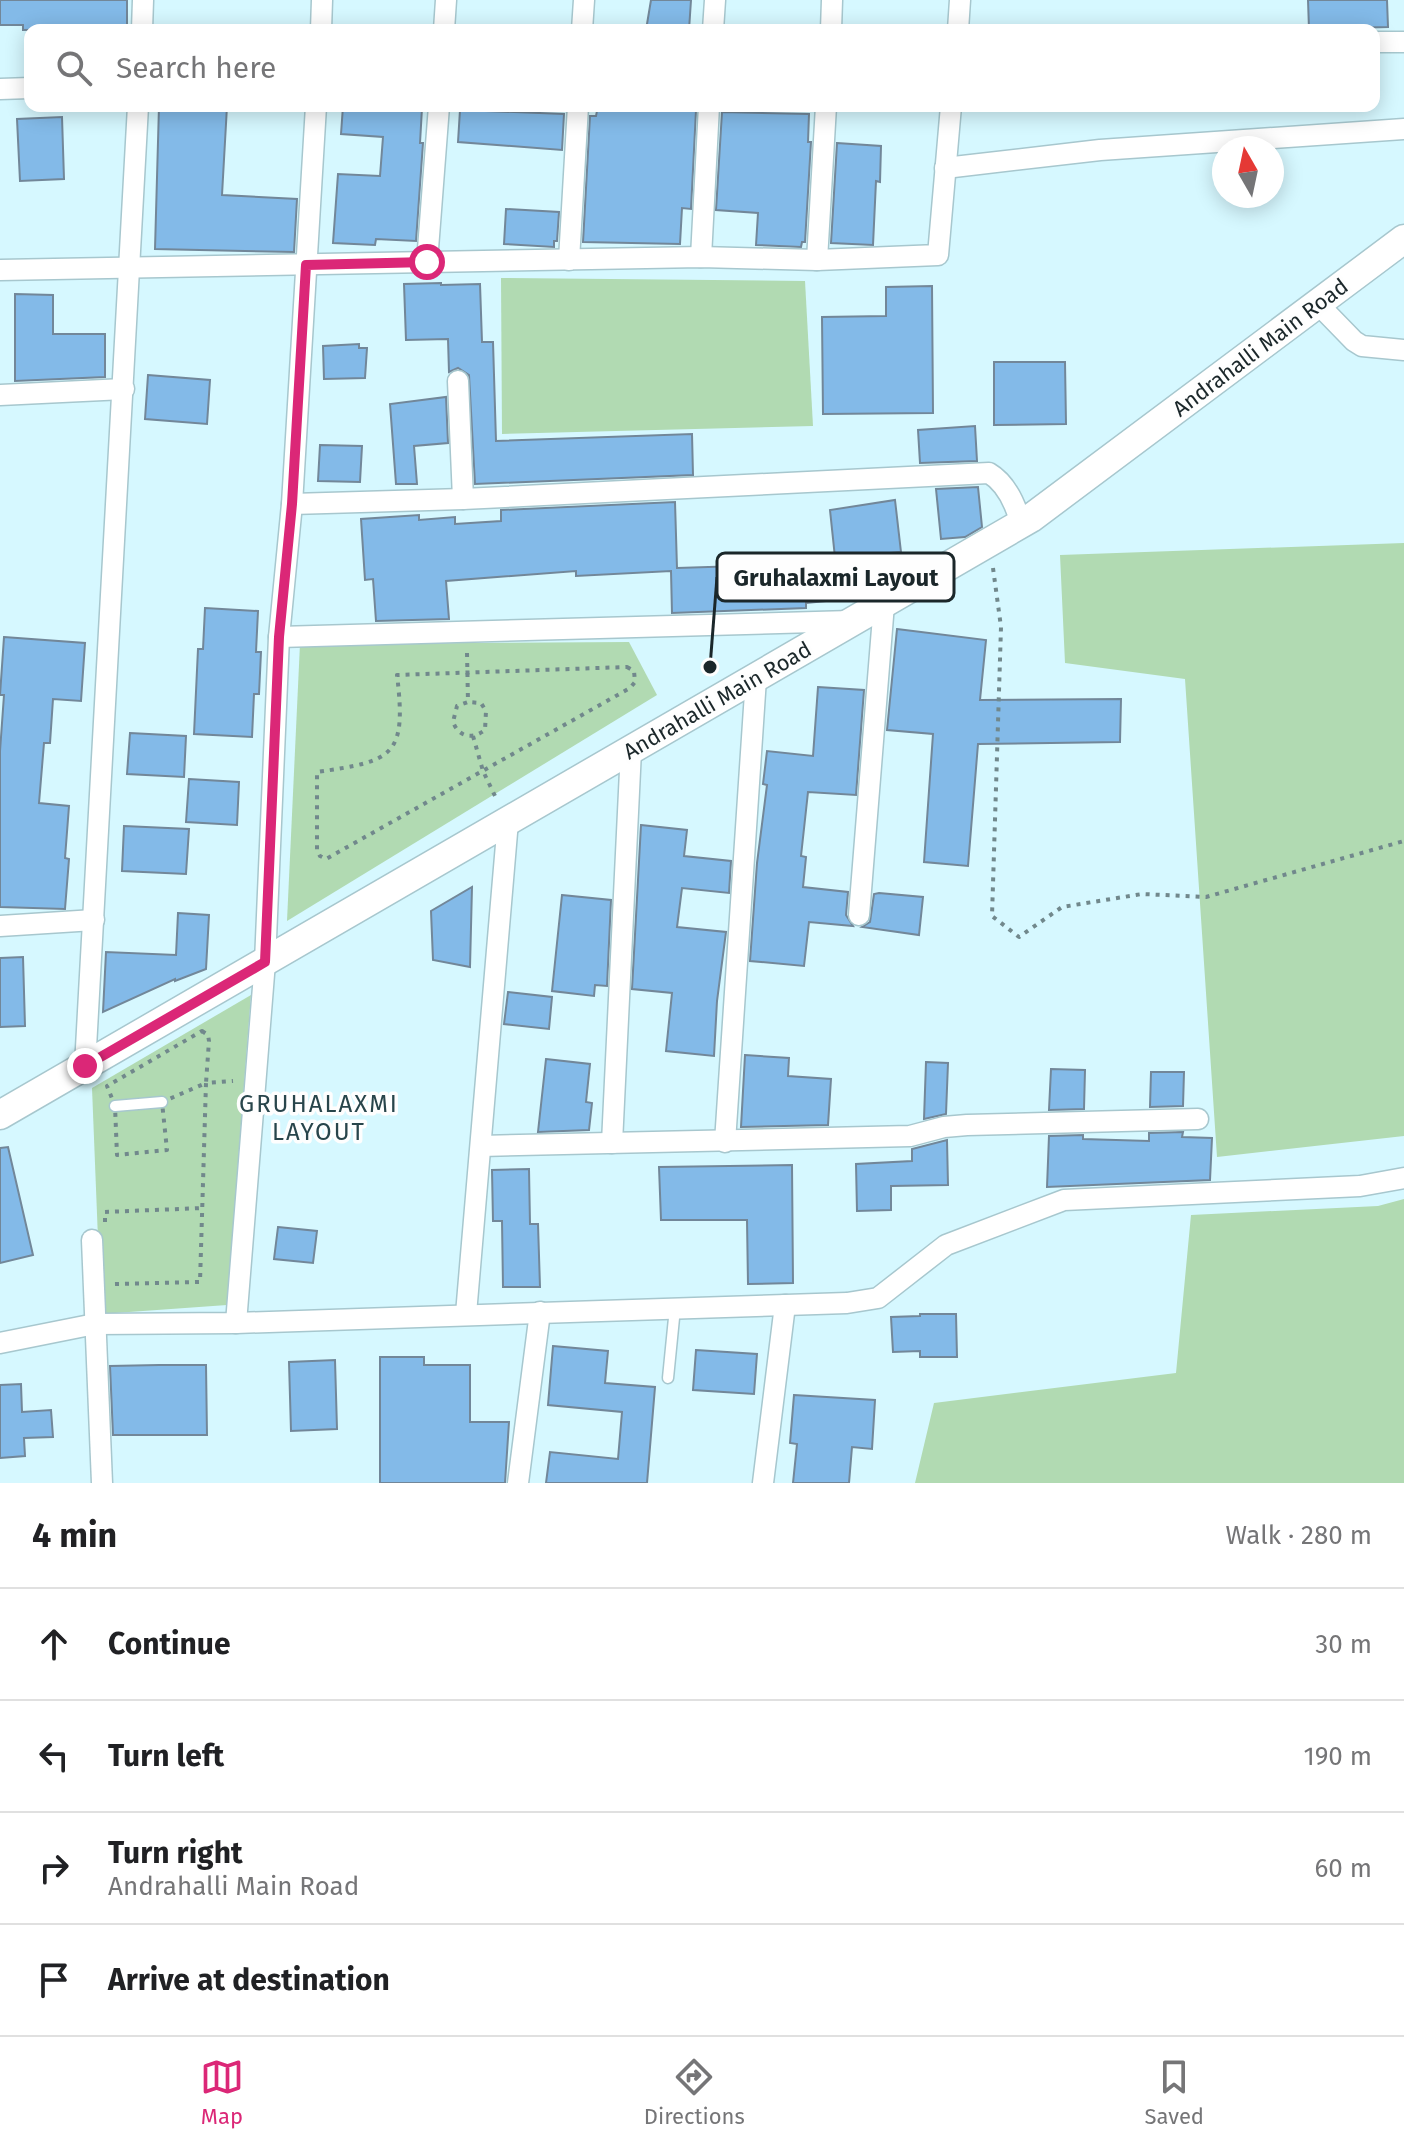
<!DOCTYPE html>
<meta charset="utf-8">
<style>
:root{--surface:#fff;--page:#f6f6f6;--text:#202124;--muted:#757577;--line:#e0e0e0;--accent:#db2777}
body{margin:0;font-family:"Fira Sans",sans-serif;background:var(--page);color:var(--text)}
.compass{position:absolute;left:1212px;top:136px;width:72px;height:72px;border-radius:50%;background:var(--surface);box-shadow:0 4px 20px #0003;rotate:351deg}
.stop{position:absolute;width:24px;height:24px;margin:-18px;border:6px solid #db2777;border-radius:50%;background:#fff}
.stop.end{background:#db2777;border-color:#fff;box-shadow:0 2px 8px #0008}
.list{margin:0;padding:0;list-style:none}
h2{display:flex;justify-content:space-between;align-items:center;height:104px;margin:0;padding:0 32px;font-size:34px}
h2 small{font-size:26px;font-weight:400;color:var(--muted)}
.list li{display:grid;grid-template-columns:52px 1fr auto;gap:24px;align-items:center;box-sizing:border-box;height:112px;padding:0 32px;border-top:2px solid var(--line)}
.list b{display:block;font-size:30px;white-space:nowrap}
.list p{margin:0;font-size:26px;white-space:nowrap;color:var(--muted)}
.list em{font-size:26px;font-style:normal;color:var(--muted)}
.icon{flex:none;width:44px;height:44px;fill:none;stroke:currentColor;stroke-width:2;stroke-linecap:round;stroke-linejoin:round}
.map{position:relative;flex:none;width:1404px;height:1483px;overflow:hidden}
.search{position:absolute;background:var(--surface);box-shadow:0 4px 20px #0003;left:24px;right:24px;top:24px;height:88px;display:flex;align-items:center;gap:20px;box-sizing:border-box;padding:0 28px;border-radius:16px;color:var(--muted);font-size:30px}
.sheet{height:552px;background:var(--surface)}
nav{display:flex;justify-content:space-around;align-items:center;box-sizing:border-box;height:112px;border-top:2px solid var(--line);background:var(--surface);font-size:22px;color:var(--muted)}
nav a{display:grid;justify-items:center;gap:4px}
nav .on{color:var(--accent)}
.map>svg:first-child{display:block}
.green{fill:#b1dab2}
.building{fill:#83bae8;stroke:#728799;stroke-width:2}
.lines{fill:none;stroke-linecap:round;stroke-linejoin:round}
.service-casing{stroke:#a7c7ce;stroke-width:13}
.minor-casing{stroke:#a7c7ce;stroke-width:23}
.secondary-casing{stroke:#a7c7ce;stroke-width:31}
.path{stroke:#71888c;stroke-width:4;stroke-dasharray:4 6;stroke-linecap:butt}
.service{stroke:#fff;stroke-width:10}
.minor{stroke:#fff;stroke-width:20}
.secondary{stroke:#fff;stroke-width:28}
.route{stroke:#db2777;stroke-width:10}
.labels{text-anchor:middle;stroke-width:7;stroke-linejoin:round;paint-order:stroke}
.street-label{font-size:22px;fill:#1b272a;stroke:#fefefe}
.neighbourhood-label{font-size:24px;letter-spacing:2px;fill:#28454b;stroke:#fefefe}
.leader{fill:none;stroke:#1b272a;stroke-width:3}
.callout-dot{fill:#1b272a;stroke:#fefefe;stroke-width:3}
.callout{fill:#fefefe;stroke:#1b272a;stroke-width:3}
.callout-label{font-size:24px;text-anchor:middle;font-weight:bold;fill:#1b272a}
</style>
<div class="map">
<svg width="1404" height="1483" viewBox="0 0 1404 1483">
<rect width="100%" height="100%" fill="#d6f8ff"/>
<g class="green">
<polygon points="501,278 805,281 813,426 502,434"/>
<polygon points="1404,543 1404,1136 1217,1157 1185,679 1065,663 1060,555"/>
<polygon points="629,642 657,695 287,921 300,644"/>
<polygon points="251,995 227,1305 101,1314 92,1088"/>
<polygon points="1404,1199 1404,1483 915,1483 934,1403 1176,1373 1191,1215 1378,1206"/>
</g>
<g class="building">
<polygon points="0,0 127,0 127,28 23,30 23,25 0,25"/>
<polygon points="651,0 691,0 689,30 646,30"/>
<polygon points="1308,0 1387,0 1388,27 1309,29"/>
<polygon points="159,106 227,106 222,195 297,199 294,252 155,249"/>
<polygon points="343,106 422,108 420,143 423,143 416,241 376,239 375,245 333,243 338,174 380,176 383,137 341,134"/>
<polygon points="598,106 690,106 690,110 696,110 691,209 682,208 680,244 583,242 590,116 596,116"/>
<polygon points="460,110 564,114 562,150 458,142"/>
<polygon points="722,112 809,114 808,142 811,142 805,242 802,242 801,247 756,245 758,213 716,210"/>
<polygon points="62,117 64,179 20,181 17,119"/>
<polygon points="837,143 881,146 880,182 876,181 873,245 831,243"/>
<polygon points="506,209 559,212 557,241 554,241 554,247 504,244"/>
<polygon points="441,283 441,285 480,284 482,342 493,342 496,441 692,434 693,475 475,484 469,375 458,368 449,372 448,339 406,340 404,284"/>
<polygon points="932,286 933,413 823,414 822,317 886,316 886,287"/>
<polygon points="15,294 53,295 53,334 105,334 105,377 15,381"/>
<polygon points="359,344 359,348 367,348 365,378 324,379 323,346"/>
<polygon points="994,362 1065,362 1066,424 994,425"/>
<polygon points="148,375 210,380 207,424 145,419"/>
<polygon points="446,397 448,443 414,446 417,484 396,484 390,404"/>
<polygon points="975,426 977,461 920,463 918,430"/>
<polygon points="320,445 362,446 360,482 318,481"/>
<polygon points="978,487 982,527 965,537 941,539 936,489"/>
<polygon points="895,500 901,552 869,555 869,564 836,567 830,510"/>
<polygon points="675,502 677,568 769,565 769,567 807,566 807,562 831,560 835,600 806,603 806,608 672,613 671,571 576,576 576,571 446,581 449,619 376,621 373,579 365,580 361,519 419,515 419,520 455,517 455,524 501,521 501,510"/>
<polygon points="205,608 258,611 256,652 261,652 259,694 254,694 252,737 194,734 198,649 203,649"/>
<polygon points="897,629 986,640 980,700 1121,699 1120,742 978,744 968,866 924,862 933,734 887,730"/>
<polygon points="4,637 85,643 81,701 53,699 50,743 44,743 39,803 69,806 65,858 69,859 65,909 0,907 0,751 4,695 0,695"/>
<polygon points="818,687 864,690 856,795 808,792 801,856 806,857 803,887 848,892 846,915 853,926 809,922 804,966 750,961 757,863 767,785 763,784 767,751 813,756"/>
<polygon points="130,733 186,736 184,777 127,774"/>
<polygon points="189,779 239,782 237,825 186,822"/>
<polygon points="641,825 687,830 684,856 731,861 729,893 682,888 677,927 726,932 717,1001 714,1056 666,1051 672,993 632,989"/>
<polygon points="124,826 189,829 186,874 122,871"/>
<polygon points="472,887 470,967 433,960 431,911"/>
<polygon points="879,893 923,897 919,935 862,927 870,922 874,894"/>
<polygon points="562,895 611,900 607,986 595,985 594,996 552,991"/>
<polygon points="178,913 209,915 206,969 175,981 175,979 103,1012 106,952 176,955"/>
<polygon points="23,957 25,1026 0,1027 0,958"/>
<polygon points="508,992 552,997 549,1029 504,1024"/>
<polygon points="745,1055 789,1058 788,1076 831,1079 828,1125 741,1127"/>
<polygon points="546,1059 590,1064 586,1102 592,1103 589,1130 538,1132"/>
<polygon points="926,1062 948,1063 946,1114 924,1119"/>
<polygon points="1051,1069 1085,1070 1084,1109 1049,1110"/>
<polygon points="1151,1072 1184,1072 1183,1106 1150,1107"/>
<polygon points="1183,1132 1182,1137 1212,1138 1210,1180 1047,1187 1049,1136 1083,1135 1083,1139 1149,1141 1149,1133"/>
<polygon points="947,1140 948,1185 891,1186 891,1210 857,1211 856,1164 912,1161 912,1149"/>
<polygon points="8,1147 33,1255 0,1263 0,1148"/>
<polygon points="792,1165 793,1283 748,1284 747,1220 661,1220 659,1167"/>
<polygon points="529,1169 530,1224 538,1224 540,1287 503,1287 502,1221 493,1221 492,1170"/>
<polygon points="278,1227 317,1231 313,1263 274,1259"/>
<polygon points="920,1314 956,1314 957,1357 920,1357 920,1351 893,1352 891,1317 920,1316"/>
<polygon points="553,1346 608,1351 605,1383 655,1387 647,1483 546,1483 550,1452 618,1459 622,1412 548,1405"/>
<polygon points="696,1350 757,1354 754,1394 693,1390"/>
<polygon points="380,1357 424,1357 424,1365 470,1365 470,1422 509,1422 505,1483 380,1483"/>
<polygon points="335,1360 337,1429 291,1431 289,1362"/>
<polygon points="159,1365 206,1365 207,1435 113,1435 110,1366"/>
<polygon points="21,1384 22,1412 51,1410 53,1437 24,1438 25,1456 0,1458 0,1385"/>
<polygon points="794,1395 875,1400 872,1449 852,1447 849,1483 793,1483 797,1444 790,1443"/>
</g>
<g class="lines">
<g class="service-casing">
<g id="service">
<polyline points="115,1106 162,1102"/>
<polyline points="668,1378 675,1308"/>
</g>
</g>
<g class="minor-casing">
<g id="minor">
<polyline points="142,30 143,0"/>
<polyline points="321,30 322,0"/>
<polyline points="444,30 446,0"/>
<polyline points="582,30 584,0"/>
<polyline points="713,30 715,0"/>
<polyline points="831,30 832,0"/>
<polyline points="958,30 960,0"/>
<polyline points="1374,42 1404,42"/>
<polyline points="0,89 30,88"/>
<polyline points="945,168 1100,150 1404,129"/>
<polyline points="701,257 709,106"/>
<polyline points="569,260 578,106"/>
<polyline points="817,260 826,106"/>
<polyline points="427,262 439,106"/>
<polyline points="0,270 701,257 817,260 938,255 951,106"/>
<polyline points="1318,304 1354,341 1362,346 1404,350"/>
<polyline points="458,381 463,499"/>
<polyline points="0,395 124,389"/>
<path d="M292 504 463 499 989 473C1006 483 1016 506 1021 524"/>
<polyline points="279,637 851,621"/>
<polyline points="859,915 884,604"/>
<polyline points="0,926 94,920"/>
<polyline points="85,1066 138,106"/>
<polyline points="725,1142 756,678"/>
<polyline points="612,1143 631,750"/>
<polyline points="481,1146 910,1136 944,1127 967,1125 1198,1119"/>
<polyline points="92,1240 102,1483"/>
<polyline points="466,1314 508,821"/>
<polyline points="236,1323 265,962 279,637 292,504 316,106"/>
<polyline points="0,1343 95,1324 236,1323 847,1303 878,1298 946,1245 1064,1200 1360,1186 1404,1178"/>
<polyline points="518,1483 540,1312"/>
<polyline points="763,1483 785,1305"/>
</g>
</g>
<g class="secondary-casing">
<polyline id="secondary" points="0,1115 1031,518 1404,239"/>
</g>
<g class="path">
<polyline points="993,568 1001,627 992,916 1019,937 1062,907 1142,894 1206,897 1404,841"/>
<path d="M467 653 468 702 457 706 453 722C459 737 472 740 485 730L486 711 481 703 468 702"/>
<path d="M627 667 634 671 635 682 630 688 326 859 320 856 317 850V772C393 761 407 757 397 675Z"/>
<polyline points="473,736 483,771 496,798"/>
<polygon points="202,1031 208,1035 209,1041 206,1083 162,1102 167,1150 117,1155 115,1106 107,1086"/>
<polyline points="105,1222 105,1212 203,1208"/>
<polyline points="115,1284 200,1282 206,1083 233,1081"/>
</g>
<use href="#service" class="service"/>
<use href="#minor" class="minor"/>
<use href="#secondary" class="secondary"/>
</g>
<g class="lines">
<polyline class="route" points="85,1066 265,962 279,637 292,504 306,265 427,262"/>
</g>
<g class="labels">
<g class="street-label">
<text transform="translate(1260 347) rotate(-37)" y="8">Andrahalli Main Road</text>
<text transform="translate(717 700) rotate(-30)" y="8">Andrahalli Main Road</text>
</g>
<g class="neighbourhood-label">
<text x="319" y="1112">GRUHALAXMI<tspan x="319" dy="28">LAYOUT</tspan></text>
</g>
</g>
<path class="leader" d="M710 667L717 577"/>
<circle class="callout-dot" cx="710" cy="667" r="8"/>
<rect class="callout" x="717" y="553" width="237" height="48" rx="8"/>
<g class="callout-label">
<text x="836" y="586">Gruhalaxmi Layout</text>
</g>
</svg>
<svg class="compass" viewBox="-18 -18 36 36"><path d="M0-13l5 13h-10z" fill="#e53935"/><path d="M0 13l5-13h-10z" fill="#757577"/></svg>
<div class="stop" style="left:427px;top:262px"></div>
<div class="stop end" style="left:85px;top:1066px"></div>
<div class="search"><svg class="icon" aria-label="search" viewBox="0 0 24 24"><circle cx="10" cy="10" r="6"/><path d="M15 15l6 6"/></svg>Search here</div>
</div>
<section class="sheet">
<h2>4 min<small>Walk · 280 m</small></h2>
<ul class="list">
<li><svg class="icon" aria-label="ahead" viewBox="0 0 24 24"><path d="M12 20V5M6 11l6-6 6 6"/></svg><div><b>Continue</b></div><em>30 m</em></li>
<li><svg class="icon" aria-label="left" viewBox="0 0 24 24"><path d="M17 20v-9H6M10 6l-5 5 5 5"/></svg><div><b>Turn left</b></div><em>190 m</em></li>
<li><svg class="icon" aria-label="right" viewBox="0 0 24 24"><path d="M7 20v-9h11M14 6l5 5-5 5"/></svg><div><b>Turn right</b><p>Andrahalli Main Road</p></div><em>60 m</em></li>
<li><svg class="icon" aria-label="arrive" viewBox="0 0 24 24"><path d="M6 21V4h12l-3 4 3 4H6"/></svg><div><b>Arrive at destination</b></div></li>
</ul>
</section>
<nav>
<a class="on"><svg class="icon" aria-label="map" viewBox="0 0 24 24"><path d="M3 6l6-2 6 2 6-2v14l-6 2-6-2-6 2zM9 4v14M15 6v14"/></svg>Map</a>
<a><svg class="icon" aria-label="directions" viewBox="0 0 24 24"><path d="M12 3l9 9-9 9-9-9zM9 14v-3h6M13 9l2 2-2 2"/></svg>Directions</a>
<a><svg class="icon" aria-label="saved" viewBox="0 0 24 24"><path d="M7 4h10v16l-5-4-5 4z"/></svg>Saved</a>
</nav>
